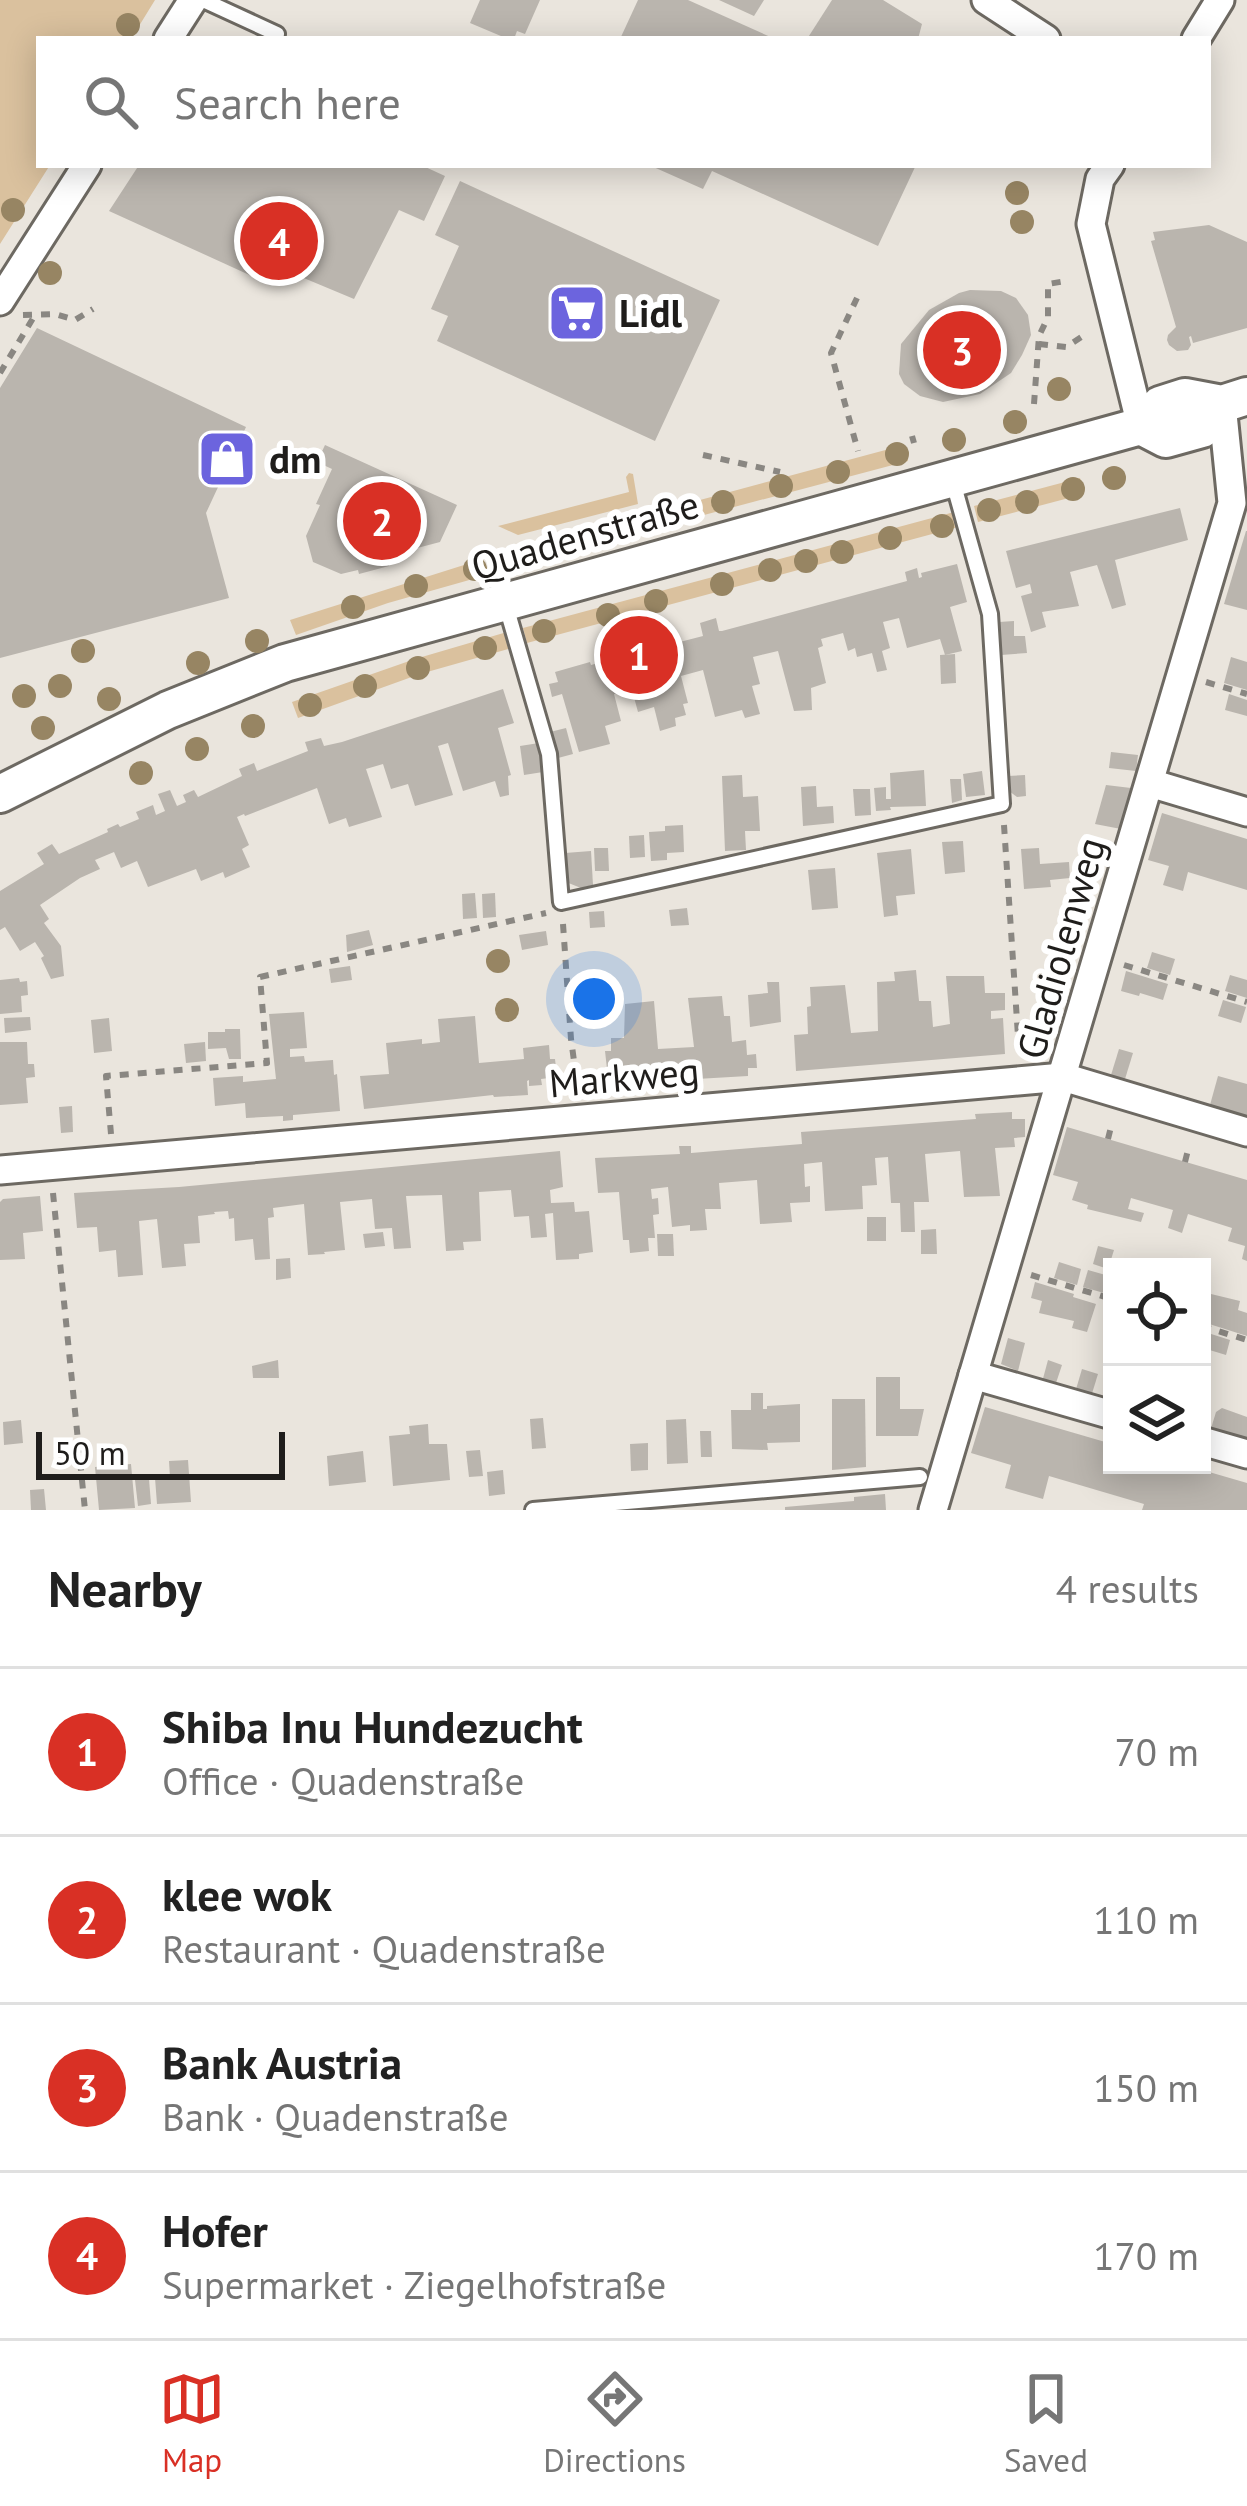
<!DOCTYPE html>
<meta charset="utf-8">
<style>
:root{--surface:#fff;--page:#f2f2f2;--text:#222;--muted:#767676;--line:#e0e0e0;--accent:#d93025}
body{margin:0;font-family:"PT Sans",sans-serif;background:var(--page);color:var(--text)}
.controls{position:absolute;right:36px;bottom:36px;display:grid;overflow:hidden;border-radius:0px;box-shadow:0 6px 30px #0003}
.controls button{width:108px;height:108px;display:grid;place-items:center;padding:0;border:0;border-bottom:3px solid var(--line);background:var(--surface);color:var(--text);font:60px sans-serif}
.scale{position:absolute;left:36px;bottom:30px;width:249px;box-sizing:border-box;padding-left:12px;border:6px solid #1f1d1b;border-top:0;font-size:33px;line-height:42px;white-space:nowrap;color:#1f1d1b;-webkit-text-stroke:9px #fff;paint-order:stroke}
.you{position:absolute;left:594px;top:999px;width:42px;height:42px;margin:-30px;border:9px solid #fff;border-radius:50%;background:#1a73e8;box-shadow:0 0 0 18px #1a73e833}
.badge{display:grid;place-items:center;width:78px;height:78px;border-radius:50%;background:var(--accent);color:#fff;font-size:39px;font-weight:700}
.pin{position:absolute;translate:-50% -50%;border:6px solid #fff;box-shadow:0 3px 12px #0006}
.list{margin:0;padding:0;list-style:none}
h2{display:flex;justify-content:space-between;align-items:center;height:156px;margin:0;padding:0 48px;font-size:51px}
h2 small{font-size:39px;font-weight:400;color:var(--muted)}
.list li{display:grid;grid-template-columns:78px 1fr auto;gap:36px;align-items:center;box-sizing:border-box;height:168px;padding:0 48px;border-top:3px solid var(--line)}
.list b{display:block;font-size:45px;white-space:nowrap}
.list p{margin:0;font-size:39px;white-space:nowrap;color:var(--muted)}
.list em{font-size:39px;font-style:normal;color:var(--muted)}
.icon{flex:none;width:66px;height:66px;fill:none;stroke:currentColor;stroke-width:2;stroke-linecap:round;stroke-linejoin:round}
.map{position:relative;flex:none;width:1247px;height:1510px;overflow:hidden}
.search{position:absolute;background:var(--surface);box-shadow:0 6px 30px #0003;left:36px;right:36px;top:36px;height:132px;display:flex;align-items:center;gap:30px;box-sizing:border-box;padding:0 42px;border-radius:0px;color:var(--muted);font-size:45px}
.sheet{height:828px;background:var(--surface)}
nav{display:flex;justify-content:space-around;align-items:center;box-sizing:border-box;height:168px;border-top:3px solid var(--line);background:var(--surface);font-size:33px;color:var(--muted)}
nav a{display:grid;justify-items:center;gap:6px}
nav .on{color:var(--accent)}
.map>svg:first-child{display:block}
.green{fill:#dac19e}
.building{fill:#bab5ae}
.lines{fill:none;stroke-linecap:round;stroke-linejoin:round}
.service-casing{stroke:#6d6962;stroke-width:20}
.minor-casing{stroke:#6d6962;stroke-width:33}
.tertiary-casing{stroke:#6d6962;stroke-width:42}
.path{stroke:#8a8782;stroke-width:6;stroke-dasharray:9 9;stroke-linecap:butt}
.service{stroke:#fff;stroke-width:14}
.minor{stroke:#fff;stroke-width:27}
.tertiary{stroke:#fff;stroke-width:36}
.tree{fill:#978563}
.labels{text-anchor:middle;stroke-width:12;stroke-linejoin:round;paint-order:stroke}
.poi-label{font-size:39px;font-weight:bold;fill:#1f1d1b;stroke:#fff;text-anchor:start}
.street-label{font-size:39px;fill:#1f1d1b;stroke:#fff}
</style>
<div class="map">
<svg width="1247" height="1510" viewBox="0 0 1247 1510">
<rect width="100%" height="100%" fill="#eae5dd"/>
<g class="green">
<polygon points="0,0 155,0 131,39 39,39 39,165 50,165 0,244"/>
<polygon points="904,445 908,461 704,515 700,500"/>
<polygon points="629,473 633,474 638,504 518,535 498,526 629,492 626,477"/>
<polygon points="1080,478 1084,494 978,522 974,506"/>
<polygon points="958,511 962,526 527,643 523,628"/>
<polygon points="648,513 653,529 501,570 497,555"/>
<polygon points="483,559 487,575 388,603 296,635 290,620"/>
<polygon points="507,632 512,648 420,674 298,718 292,702 415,659"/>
</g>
<g class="building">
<polygon points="480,0 540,0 525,34 517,31 514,39 508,39 470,23"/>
<polygon points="638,0 688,0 775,39 620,39"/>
<polygon points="719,0 764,0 754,16"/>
<polygon points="832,0 883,0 922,24 918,39 807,39"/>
<polygon points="139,165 421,165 445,176 424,221 399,210 354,299 275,266 265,282 109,211"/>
<polygon points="649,165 916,165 878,246 712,171 703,189"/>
<polygon points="460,181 720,300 655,441 437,341 448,316 431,309 459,246 435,235"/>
<polygon points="1209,225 1247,242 1247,328 1193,343 1191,336 1189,337 1191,345 1188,350 1177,351 1169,345 1167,340 1168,335 1176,327 1151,241 1155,240 1153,232"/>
<polygon points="970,290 1001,291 1016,298 1028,315 1031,335 1022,355 1011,373 980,394 943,402 920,396 904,384 899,374 901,344 929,310 959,293"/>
<polygon points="37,328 246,427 206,513 229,598 0,658 0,388"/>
<polygon points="325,445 457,505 440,542 387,556 389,566 359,574 358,570 341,574 313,562 306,536 320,505 316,504 332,469 317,462"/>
<polygon points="1180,508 1188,540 1115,560 1126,605 1112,609 1097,565 1070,572 1079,606 1042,612 1046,627 1031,632 1021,596 1032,593 1030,584 1016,588 1006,551"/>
<polygon points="1246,531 1247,531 1247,610 1224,604"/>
<polygon points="957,564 967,602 950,607 962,651 945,655 940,639 907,648 899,618 883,622 890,648 882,651 887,670 877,672 872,653 857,657 855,648 848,651 843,633 821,639 823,646 818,648 826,683 811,688 812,710 794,711 778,651 753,657 760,684 752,686 760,714 745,718 742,710 715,717 703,670 681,676 688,703 683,704 686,715 675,718 676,726 660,731 654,707 638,712 632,690 614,694 621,721 605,726 610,744 579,752 562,694 552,697 549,684 558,682 555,672 590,662 591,665 703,636 700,623 716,618 719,631 722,631 907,581 905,572 917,568 919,578 922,577 921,573"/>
<polygon points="1014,621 1014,636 1025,636 1027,653 1001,655 999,622"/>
<polygon points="955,654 956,683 941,684 940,655"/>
<polygon points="1231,657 1247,662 1247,690 1224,683"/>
<polygon points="503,689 514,723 498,728 511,775 508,776 509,795 500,797 495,781 463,791 448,743 438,746 453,795 415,806 408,784 391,789 383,764 366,769 382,817 349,827 346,818 329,824 317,788 245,816 244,814 237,817 249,845 242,849 250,867 225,878 223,872 201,881 196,869 148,887 137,861 121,868 114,852 95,860 100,869 80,878 40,905 49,919 44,923 61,946 64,976 51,979 41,958 44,956 35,942 20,951 5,927 0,930 0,891 44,864 37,853 52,844 59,854 108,832 107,829 118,824 120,827 139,819 136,812 153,805 156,815 165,811 158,794 170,790 177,806 186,802 183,795 194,790 198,797 242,776 239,769 254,763 257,771 308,751 305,742 321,738 324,746 342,742"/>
<polygon points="1229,694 1247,700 1247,716 1225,710"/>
<polygon points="566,728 573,754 558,758 550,732"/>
<polygon points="539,743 543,772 524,775 520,746"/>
<polygon points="1111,752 1138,755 1136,771 1109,768"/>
<polygon points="924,770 926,806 890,807 891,810 876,811 874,788 886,787 886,799 891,799 890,773"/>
<polygon points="982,771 985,795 966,797 963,774"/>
<polygon points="742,775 743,797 758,796 760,831 745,831 746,850 725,851 722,776"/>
<polygon points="1025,775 1026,796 1017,797 1009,791 1008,776"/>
<polygon points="950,779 961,779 962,800 952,803"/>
<polygon points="1106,785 1131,788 1121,829 1095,824"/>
<polygon points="816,786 817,807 833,806 834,823 803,826 801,787"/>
<polygon points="853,789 870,789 871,815 855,816"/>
<polygon points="1162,813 1247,839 1247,890 1188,872 1183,891 1163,885 1169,866 1148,860"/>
<polygon points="683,825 684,852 667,853 667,860 651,861 649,832 665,831 665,826"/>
<polygon points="644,835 645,857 630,858 629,836"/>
<polygon points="963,841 965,872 945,874 942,842"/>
<polygon points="594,848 608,848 609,871 595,871"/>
<polygon points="1039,848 1040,864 1069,862 1070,878 1050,880 1051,887 1024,889 1021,849"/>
<polygon points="911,849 915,894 896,896 898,915 884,917 877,853"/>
<polygon points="591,851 593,885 581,888 566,882 565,853"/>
<polygon points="835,868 838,908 812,910 808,870"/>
<polygon points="475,893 477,918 463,919 462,894"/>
<polygon points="495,893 496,917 483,918 482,894"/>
<polygon points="687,908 689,925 671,926 669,910"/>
<polygon points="604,911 605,927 590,928 589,912"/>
<polygon points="369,930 373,945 347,952 346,935"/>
<polygon points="546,931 548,945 522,950 519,935"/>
<polygon points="1152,952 1175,959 1170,975 1147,968"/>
<polygon points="350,966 352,980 331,983 329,969"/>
<polygon points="916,970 919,1001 931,1001 933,1027 950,1024 946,976 984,976 985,993 1005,993 1005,1010 991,1011 991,1019 1003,1018 1005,1054 796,1071 794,1035 808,1034 807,1007 811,1006 810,987 845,985 851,1033 878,1031 877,982 895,981 894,972"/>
<polygon points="1126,971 1168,984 1163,1000 1140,993 1139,996 1121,991"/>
<polygon points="1230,975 1247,980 1247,998 1225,991"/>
<polygon points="19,978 20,982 27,981 28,995 21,996 22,1012 0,1014 0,980"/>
<polygon points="767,982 779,982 781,1022 750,1027 748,995 768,993"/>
<polygon points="722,996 724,1016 730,1016 732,1042 746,1040 747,1055 756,1054 757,1068 748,1068 748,1076 645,1082 645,1085 609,1087 605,1051 611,1051 611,1038 624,1038 625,1004 654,1001 658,1049 694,1047 688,998"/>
<polygon points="1223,1000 1246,1007 1241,1023 1218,1016"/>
<polygon points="304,1012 307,1048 290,1049 290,1057 304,1056 305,1062 333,1060 334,1075 337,1074 340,1111 293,1115 293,1120 283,1121 283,1116 246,1118 245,1103 215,1106 213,1078 243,1076 243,1082 276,1079 269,1014"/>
<polygon points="475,1016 479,1063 524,1059 523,1048 549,1045 550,1059 555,1059 557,1077 541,1079 542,1085 529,1086 529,1080 527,1081 528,1095 494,1097 493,1095 364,1109 360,1076 389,1074 386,1043 422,1039 422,1044 440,1042 438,1019"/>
<polygon points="30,1017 31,1030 5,1033 4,1018"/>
<polygon points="109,1018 112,1051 94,1053 91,1020"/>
<polygon points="225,1029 240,1029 241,1059 229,1059 226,1048 208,1049 208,1032 225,1032"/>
<polygon points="0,1042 27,1042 28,1064 34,1064 35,1077 26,1078 28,1103 0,1105"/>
<polygon points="205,1042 206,1061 186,1063 184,1044"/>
<polygon points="1119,1049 1133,1053 1125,1079 1111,1075"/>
<polygon points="1218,1076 1247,1084 1247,1116 1210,1105"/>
<polygon points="72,1106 73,1132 61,1133 59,1107"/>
<polygon points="1012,1112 1012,1119 1025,1119 1025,1137 1014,1138 1015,1147 995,1148 1000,1196 964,1197 960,1151 925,1154 929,1202 914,1202 915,1232 901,1232 900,1203 891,1203 888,1157 875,1158 877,1185 862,1186 863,1209 825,1211 822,1162 804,1164 805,1187 810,1186 810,1202 790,1203 792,1222 760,1224 757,1180 719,1183 721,1209 705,1209 707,1230 690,1231 690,1225 672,1227 668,1187 651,1189 652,1199 658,1198 659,1214 653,1215 655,1238 648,1238 649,1251 630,1253 629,1240 623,1240 619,1192 598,1193 595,1158 680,1154 679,1146 691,1146 691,1153 802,1144 801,1132 976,1119 975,1114"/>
<polygon points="1067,1127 1247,1180 1247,1261 1242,1259 1245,1246 1228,1241 1232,1228 1188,1214 1182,1233 1168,1228 1173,1210 1131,1198 1128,1209 1144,1213 1141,1222 1087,1209 1088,1205 1072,1200 1078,1182 1053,1175"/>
<polygon points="560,1151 563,1187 550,1190 551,1203 574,1202 575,1212 589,1211 593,1252 579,1254 579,1259 556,1260 553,1213 545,1214 547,1237 531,1238 529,1216 514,1217 511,1190 479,1192 481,1241 463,1242 464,1250 446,1251 442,1195 406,1196 411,1248 394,1249 392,1228 375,1229 372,1199 340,1202 345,1250 324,1252 325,1254 308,1255 304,1204 273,1208 274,1217 268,1218 270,1259 255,1260 253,1239 235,1241 234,1218 229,1219 228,1211 214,1212 215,1214 198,1216 200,1243 184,1244 186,1266 162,1268 157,1219 139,1221 143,1275 118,1277 116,1250 99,1252 97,1227 77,1228 74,1193 179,1187"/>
<polygon points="40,1196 43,1231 23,1233 25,1259 0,1260 0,1202 3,1199"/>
<rect x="867" y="1217" width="19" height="24"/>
<polygon points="936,1229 937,1254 921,1254 921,1230"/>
<polygon points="383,1232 385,1246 365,1248 363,1234"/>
<polygon points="657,1234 673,1234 674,1256 658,1256"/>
<polygon points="1098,1246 1114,1250 1108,1269 1093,1264"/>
<polygon points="290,1258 291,1278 276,1280 276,1259"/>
<polygon points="1059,1262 1081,1269 1077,1285 1054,1278"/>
<polygon points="1088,1270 1109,1276 1104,1293 1083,1287"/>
<polygon points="1035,1282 1074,1294 1073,1297 1096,1304 1087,1332 1072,1328 1074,1321 1039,1313 1042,1301 1031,1298"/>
<polygon points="1211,1294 1240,1301 1238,1310 1247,1313 1247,1336 1203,1322"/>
<polygon points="1208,1333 1230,1340 1226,1355 1203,1348"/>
<polygon points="1008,1338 1025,1343 1018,1371 1001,1364"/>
<polygon points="278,1360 279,1378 253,1378 252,1366"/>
<polygon points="1048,1360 1062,1365 1054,1389 1041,1386"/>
<polygon points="1082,1369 1098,1374 1090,1400 1074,1396"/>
<polygon points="876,1377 900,1377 900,1409 924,1409 918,1436 876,1436"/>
<polygon points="751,1393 763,1393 763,1409 767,1409 767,1406 800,1404 800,1442 767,1443 768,1450 732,1449 731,1410 751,1410"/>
<polygon points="832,1399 865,1399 866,1467 832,1470"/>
<polygon points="985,1407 1112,1444 1112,1465 1185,1465 1247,1483 1247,1510 1142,1510 1144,1504 1049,1476 1043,1499 1005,1488 1011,1465 971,1453"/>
<polygon points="1222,1408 1247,1417 1247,1443 1209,1435 1216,1412"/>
<polygon points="543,1418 546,1448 532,1449 530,1419"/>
<polygon points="686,1419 688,1463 667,1464 666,1420"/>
<polygon points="21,1420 23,1443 4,1445 3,1422"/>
<polygon points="428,1424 429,1444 447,1444 450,1480 393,1486 389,1436 410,1434 409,1426"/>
<polygon points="700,1431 711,1431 712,1457 701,1457"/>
<polygon points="648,1443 648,1470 631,1471 630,1444"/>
<polygon points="480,1450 483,1476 469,1477 466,1451"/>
<polygon points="363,1451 366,1482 329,1486 327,1456"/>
<polygon points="188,1460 191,1502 157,1504 155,1478 170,1477 169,1461"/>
<polygon points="131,1464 135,1508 99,1510 95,1467"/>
<polygon points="503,1470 505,1494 489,1496 487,1472"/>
<polygon points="149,1479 151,1504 138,1506 135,1480"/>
<polygon points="44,1489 46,1510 31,1510 30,1490"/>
<polygon points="885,1494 886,1510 785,1510 785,1507 854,1501 854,1497"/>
</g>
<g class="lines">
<g class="service-casing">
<g id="service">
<polyline points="203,0 277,34"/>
<polyline points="506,606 549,754 561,902 1002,804 990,614 953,482"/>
<polyline points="533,1510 920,1477"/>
</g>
</g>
<g class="minor-casing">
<g id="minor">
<polyline points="986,0 1046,39"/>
<polyline points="168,39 193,0"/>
<polyline points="1196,39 1220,0"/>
<polyline points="1110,165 1100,179 1091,224 1141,426"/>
<polyline points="0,301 87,165"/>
<polyline points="1150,783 1247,812"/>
<polyline points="0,1170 1063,1077 1247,1132"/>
<polyline points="973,1375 1112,1415"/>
<polyline points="1202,1441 1247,1454"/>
<polyline points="933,1510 1232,503 1222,404"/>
</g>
</g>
<g class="tertiary-casing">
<g id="tertiary">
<polyline points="1141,426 1166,439 1202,429 1222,404"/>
<polyline points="0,794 168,710 285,663 1141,426 1160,405 1185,397 1222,404 1247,396"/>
</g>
</g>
<g class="path">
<polyline points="857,298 831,353 858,451"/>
<polyline points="23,315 55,314 75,320 93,309"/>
<polyline points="1039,344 1066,347 1083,336"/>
<polyline points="0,373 35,315"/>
<polyline points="1034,404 1039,336 1048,317 1048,284 1066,281"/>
<polyline points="912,436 914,443"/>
<polyline points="703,455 780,472"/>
<polyline points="1206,682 1247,694"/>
<polyline points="1004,825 1019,1051"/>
<polyline points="563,924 571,1039 578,1090"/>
<polyline points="1124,965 1247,1002"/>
<polyline points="111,1134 106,1076 267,1063 260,977 546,913"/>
<polyline points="1108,1139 1112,1123"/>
<polyline points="1185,1162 1189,1146"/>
<polyline points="53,1193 85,1510"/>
<polyline points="1031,1275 1112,1299"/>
<polyline points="1202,1326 1247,1340"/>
</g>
<use href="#service" class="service"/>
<use href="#minor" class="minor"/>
<use href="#tertiary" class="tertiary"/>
</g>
<g class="tree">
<circle cx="128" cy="25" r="12"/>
<circle cx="1017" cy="193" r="12"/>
<circle cx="13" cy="210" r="12"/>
<circle cx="1022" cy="222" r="12"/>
<circle cx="50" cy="273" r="12"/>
<circle cx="1059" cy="389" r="12"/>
<circle cx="1015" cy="422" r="12"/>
<circle cx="954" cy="440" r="12"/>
<circle cx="897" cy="454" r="12"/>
<circle cx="838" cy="472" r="12"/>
<circle cx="1114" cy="478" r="12"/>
<circle cx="781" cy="486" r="12"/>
<circle cx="1073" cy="489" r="12"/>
<circle cx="723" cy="502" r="12"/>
<circle cx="1027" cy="502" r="12"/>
<circle cx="989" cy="510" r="12"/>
<circle cx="664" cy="519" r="12"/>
<circle cx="942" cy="526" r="12"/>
<circle cx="607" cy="533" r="12"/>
<circle cx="890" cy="538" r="12"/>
<circle cx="546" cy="550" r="12"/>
<circle cx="842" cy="552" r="12"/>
<circle cx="806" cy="561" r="12"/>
<circle cx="475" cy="569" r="12"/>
<circle cx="770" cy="570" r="12"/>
<circle cx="722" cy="584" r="12"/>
<circle cx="416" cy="586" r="12"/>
<circle cx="656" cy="601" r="12"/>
<circle cx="353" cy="607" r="12"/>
<circle cx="608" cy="615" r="12"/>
<circle cx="544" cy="631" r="12"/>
<circle cx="257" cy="641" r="12"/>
<circle cx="485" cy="648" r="12"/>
<circle cx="83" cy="651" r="12"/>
<circle cx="198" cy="663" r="12"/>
<circle cx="418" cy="668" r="12"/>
<circle cx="60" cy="686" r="12"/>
<circle cx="365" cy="686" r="12"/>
<circle cx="24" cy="696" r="12"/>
<circle cx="109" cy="699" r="12"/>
<circle cx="310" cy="705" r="12"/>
<circle cx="253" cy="726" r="12"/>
<circle cx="43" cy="728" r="12"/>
<circle cx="197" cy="749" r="12"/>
<circle cx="141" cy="773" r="12"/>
<circle cx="498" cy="961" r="12"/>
<circle cx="507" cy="1010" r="12"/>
</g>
<defs>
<g id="supermarket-square" transform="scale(3)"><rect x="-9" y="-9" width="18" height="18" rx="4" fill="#6c64de" stroke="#fff"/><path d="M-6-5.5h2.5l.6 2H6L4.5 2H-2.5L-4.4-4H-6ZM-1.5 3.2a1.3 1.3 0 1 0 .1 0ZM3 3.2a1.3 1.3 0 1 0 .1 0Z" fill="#fff"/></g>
<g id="shop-square" transform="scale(3)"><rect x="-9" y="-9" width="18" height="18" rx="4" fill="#6c64de" stroke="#fff"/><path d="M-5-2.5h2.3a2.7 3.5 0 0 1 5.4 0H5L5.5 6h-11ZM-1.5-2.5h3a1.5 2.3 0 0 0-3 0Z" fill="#fff"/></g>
</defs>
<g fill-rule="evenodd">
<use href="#supermarket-square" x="577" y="313"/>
<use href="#shop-square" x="227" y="459"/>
</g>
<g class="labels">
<g class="poi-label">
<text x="619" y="327">Lidl</text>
<text x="269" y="473">dm</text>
</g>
<g class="street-label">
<text transform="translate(585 535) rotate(-16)" y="14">Quadenstraße</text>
<text transform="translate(1061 948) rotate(-74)" y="14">Gladiolenweg</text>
<text transform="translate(624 1077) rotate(-5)" y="14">Markweg</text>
</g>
</g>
</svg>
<div class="controls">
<button><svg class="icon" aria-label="locate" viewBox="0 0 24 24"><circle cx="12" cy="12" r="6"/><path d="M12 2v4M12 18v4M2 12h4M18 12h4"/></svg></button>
<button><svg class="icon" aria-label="layers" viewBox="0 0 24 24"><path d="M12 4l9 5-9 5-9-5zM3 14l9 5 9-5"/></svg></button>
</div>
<div class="scale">50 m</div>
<div class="you"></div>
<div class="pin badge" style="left:639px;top:655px">1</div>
<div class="pin badge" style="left:382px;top:521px">2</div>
<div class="pin badge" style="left:962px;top:350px">3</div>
<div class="pin badge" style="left:279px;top:241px">4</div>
<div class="search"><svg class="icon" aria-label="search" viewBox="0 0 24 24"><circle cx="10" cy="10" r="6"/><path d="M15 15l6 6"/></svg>Search here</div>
</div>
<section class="sheet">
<h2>Nearby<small>4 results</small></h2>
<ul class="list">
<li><span class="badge">1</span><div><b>Shiba Inu Hundezucht</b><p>Office · Quadenstraße</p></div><em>70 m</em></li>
<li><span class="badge">2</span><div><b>klee wok</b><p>Restaurant · Quadenstraße</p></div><em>110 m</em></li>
<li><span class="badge">3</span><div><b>Bank Austria</b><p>Bank · Quadenstraße</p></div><em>150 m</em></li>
<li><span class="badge">4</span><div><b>Hofer</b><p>Supermarket · Ziegelhofstraße</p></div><em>170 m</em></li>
</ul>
</section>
<nav>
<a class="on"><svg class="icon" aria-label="map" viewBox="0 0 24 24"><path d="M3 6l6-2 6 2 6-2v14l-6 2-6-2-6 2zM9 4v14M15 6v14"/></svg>Map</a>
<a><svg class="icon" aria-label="directions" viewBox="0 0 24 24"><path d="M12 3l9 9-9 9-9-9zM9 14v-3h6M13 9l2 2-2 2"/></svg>Directions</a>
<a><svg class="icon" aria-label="saved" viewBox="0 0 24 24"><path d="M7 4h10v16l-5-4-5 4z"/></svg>Saved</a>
</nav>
